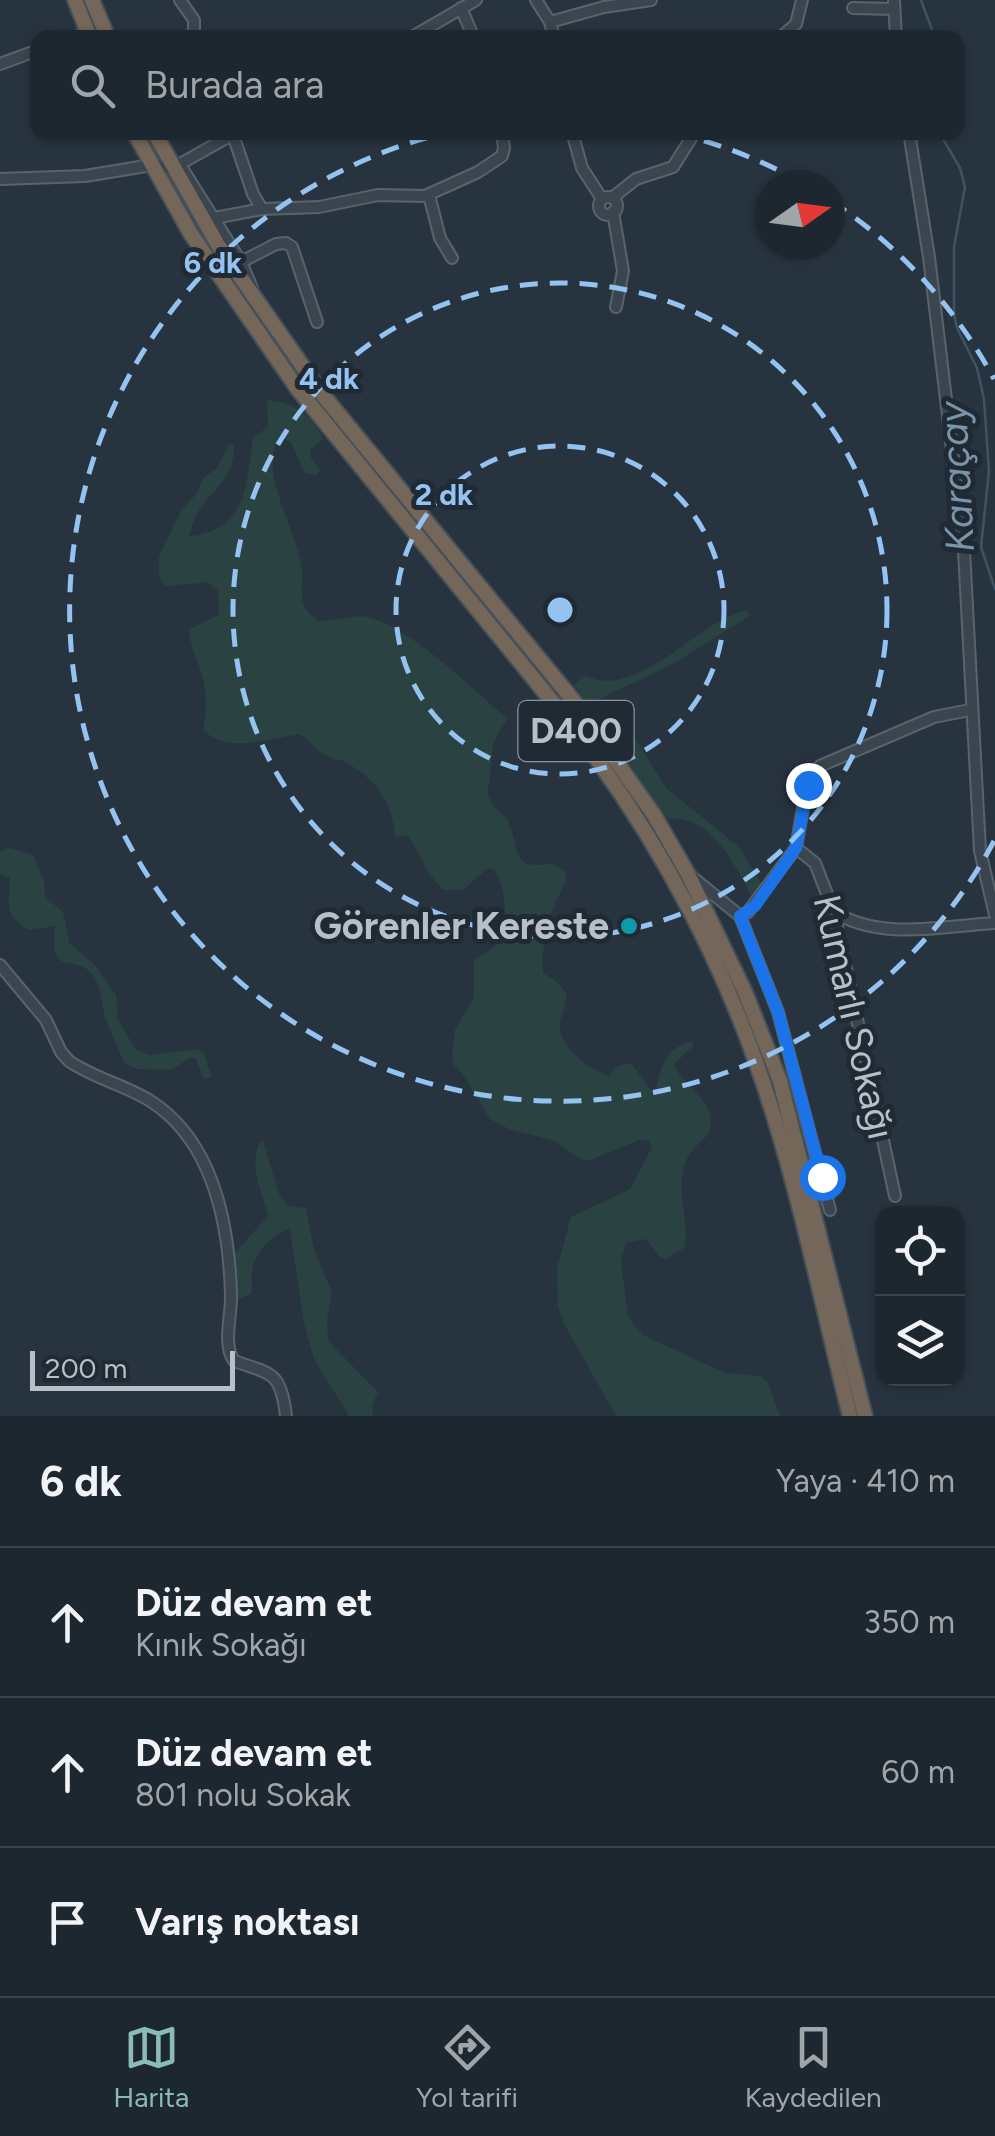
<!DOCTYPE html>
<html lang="tr">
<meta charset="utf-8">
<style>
:root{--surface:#1d272f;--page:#2a333b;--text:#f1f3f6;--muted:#a0a5aa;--line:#3b444b;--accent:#8bbbb9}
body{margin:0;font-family:Figtree,sans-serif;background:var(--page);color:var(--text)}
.controls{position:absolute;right:30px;bottom:30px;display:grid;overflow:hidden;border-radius:20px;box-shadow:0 2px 8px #0004}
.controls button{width:90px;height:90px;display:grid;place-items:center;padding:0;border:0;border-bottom:2px solid var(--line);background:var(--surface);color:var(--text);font:50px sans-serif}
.compass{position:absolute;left:755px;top:170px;width:90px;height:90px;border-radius:50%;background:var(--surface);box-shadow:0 2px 8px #0004;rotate:76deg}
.scale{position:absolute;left:30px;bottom:25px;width:205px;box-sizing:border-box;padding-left:10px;border:5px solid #b7c0c9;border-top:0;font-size:28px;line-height:35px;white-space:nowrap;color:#b7c0c9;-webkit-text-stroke:8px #202a34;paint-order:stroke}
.stop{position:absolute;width:30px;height:30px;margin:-22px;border:8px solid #1a73e8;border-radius:50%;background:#fff}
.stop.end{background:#1a73e8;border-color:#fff;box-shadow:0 2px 10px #0008}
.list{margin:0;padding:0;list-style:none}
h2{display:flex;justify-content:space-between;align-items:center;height:130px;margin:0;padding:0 40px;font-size:42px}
h2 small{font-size:32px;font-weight:400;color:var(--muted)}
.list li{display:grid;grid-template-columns:65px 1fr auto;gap:30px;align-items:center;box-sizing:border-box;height:150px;padding:0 40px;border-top:2px solid var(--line)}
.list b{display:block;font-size:38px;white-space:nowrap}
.list p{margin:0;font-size:32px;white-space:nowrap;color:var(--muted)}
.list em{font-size:32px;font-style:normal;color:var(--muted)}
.icon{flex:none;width:55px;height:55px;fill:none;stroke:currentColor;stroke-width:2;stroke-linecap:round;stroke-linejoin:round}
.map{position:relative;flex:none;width:995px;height:1416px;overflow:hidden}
.search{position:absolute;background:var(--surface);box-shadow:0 2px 8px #0004;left:30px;right:30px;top:30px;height:110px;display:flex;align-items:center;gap:25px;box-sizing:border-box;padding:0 35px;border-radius:20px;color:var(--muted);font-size:38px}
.sheet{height:580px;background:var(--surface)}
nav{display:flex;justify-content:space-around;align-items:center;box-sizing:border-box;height:140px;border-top:2px solid var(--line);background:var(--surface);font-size:28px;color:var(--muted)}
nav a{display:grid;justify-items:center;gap:5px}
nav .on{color:var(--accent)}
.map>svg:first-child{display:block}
.green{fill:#2a4241}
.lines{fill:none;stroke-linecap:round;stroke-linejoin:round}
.stream{stroke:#3e5466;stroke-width:2.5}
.minor-casing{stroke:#59636c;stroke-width:14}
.highway-casing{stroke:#465059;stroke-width:18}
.minor{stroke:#3b454f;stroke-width:10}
.highway{stroke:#746659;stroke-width:14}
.route{stroke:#1a73e8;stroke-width:12}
.ring{fill:none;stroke:#95c3f1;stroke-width:5;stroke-dasharray:18 12}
.culture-dot{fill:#0f9aa8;stroke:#202a34;stroke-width:4}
.labels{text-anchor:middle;stroke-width:10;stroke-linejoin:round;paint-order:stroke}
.shield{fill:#202a34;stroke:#8a939c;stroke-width:2.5}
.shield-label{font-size:35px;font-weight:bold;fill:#b7c0c9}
.poi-label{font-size:38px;font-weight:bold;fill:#b7c0c9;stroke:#202a34;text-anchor:end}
.street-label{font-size:38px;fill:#b7c0c9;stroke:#202a34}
.water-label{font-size:40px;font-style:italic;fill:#7a95aa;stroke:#202a34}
.centre{fill:#95c3f1;stroke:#202a34;stroke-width:5}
.ring-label{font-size:30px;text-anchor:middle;font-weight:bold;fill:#95c3f1;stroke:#202a34;stroke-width:10;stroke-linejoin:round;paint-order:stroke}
</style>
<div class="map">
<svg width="995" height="1416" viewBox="0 0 995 1416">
<rect width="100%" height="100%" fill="#27343f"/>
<g class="green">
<path d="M267 400C294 403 312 414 323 439L310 450V456L320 471 317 475 305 473 291 443 284 438 278 440C259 471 295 529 301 563 304 576 300 591 303 603 306 612 312 616 319 621 335 621 350 615 366 617 408 624 474 691 508 719 489 745 493 746 490 777 489 785 486 791 490 800 493 809 505 813 509 823 519 847 511 873 552 863L566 872C567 883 561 891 556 901 547 923 541 949 543 973L556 981 566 993C567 1005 561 1013 560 1025 558 1047 590 1070 609 1076L617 1066 631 1063 652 1091 656 1090C662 1064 663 1051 691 1041L694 1045 674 1064C681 1084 705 1094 710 1115 716 1139 693 1142 686 1161 675 1190 689 1218 685 1247L666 1259 659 1256 646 1239 626 1243 621 1260 623 1277 628 1316 634 1326 643 1335 725 1373 761 1376 768 1383 780 1416H616L564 1324 558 1306 557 1268 571 1217 630 1189 652 1147 648 1140H639L590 1160H582L553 1140 511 1130 490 1119 462 1073 454 1065 452 1055 455 1030 474 997V961C481 953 494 950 499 941 510 924 505 884 494 869L488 868 463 890H443L430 875 408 835 395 837C393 802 376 779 345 762 338 758 330 759 323 754 314 748 309 739 299 734 268 739 228 754 203 730 207 711 207 689 201 671 196 657 190 645 189 630L219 615 218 591 208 582 166 586 159 578V556L182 509 197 493 203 478 217 468 229 444 234 446C235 477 213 489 198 512 194 519 191 529 189 536 248 531 246 483 253 438L268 427Z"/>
<path d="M747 610 749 616 673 664 599 699 600 705 630 731 667 789 738 846 764 887 754 900C737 869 711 813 668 819L574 685 583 676C591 677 598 681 606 681 657 680 700 621 747 610Z"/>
<path d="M10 848 33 855 44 880 45 897 63 912 69 943 93 963 116 995 118 1019 135 1049 150 1055 198 1049 204 1054 212 1077 204 1079 196 1059 191 1057 171 1070 137 1069 124 1063C118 1048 111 1033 106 1019 101 1006 102 992 96 980 79 948 48 984 55 926L29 930C2 914 10 904 10 878L0 874V851Z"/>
<path d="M263 1141 280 1197 289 1206 306 1208 314 1250 332 1292 327 1320 328 1341 378 1392 372 1405 373 1416H349L314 1359 304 1323 290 1229C273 1233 255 1252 252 1270 251 1278 253 1286 251 1294L238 1299 234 1254 268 1216C262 1193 249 1166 259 1143Z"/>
</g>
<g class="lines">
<g class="stream">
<polyline points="921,0 935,38"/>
<polyline points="939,132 960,168 965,187 954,247 954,314 957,328 977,368 984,399 989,471 981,547 995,589"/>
</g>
<g class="minor-casing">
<g id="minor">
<polyline points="180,0 194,20 194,38"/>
<polyline points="536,0 550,22 554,38"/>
<polyline points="894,0 896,38"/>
<polyline points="461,8 474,38"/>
<polyline points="853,8 894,9"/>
<polyline points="550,22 604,7 651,0"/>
<polyline points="73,38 88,32"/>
<polyline points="410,38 476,0"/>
<polyline points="780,38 796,24 802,0"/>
<polyline points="0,64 38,50"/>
<polyline points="572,132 582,168 602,199"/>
<polyline points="909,132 929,257 964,550 980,851 995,915"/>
<polyline points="233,135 253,194 262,209"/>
<polyline points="180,165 241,262 252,288"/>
<polyline points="0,179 85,176 152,165 173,168 237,132"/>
<polyline points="429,195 440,238 452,258"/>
<circle cx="608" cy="206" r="9"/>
<polyline points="612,198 636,179 673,167 695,132"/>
<polyline points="613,212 623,271 616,307"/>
<polyline points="204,220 262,209 319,207 378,195 425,196 478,172 502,156 504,148 502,132"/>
<polyline points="241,262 276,244 286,243 292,247 317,322"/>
<polyline points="796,848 815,863 834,912 895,1196"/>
<polyline points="692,877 740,916 748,912 796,848 807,785 820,766 934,717 970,710"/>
<path d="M834 912C882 941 941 926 995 923"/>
<polyline points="740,916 778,1012 830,1210"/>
<path d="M0 965 46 1020 61 1052 69 1061C95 1079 126 1085 152 1102 214 1143 229 1226 231 1294 232 1315 222 1344 234 1361 271 1374 281 1371 286 1416"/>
</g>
</g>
<g class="highway-casing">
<g id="highway">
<polyline points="75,0 90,38"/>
<polyline points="92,0 108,38"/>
<path d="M134 132 191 234 297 388 569 722C661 840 732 976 775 1120 805 1217 825 1318 850 1416"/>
<polyline points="154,132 218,245 322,394 573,700 654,815 688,874 745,992 780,1081 865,1416"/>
</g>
</g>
<use href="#minor" class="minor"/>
<use href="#highway" class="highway"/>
</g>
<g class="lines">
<polyline class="route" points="808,785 796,848 755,906 740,916 778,1012 822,1177"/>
</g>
<g class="ring">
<circle cx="560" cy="610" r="164"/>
<circle cx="560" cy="610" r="327"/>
<path d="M994 841A491 491 0 1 1 445 133M675 133A491 491 0 0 1 806 185M831 201A491 491 0 0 1 994 379"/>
</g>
<circle class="culture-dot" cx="629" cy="926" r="10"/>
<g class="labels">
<rect class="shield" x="518.5" y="701" width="115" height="60" rx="8"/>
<g class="shield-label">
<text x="576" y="743">D400</text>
</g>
<g class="poi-label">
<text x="609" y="939">Görenler Kereste</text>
</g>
<g class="street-label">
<text transform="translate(854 1017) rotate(77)" y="13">Kumarlı Sokağı</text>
</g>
<g class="water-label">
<text transform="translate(956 477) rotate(-93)" y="14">Karaçay</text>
</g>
</g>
<circle cx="560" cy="610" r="15" class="centre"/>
<g class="ring-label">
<text x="213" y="273">6 dk</text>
<text x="329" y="389">4 dk</text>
<text x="444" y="505">2 dk</text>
</g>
</svg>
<div class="controls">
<button><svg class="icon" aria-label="locate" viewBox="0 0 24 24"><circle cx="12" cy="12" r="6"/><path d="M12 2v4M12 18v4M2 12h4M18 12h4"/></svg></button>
<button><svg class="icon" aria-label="layers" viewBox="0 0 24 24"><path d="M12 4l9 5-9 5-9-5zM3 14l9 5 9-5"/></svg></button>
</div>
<svg class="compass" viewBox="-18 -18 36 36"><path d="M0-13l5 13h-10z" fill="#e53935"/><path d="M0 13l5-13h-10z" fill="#a0a5aa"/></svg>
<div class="scale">200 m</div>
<div class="stop" style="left:822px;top:1177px"></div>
<div class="stop end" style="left:808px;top:785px"></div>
<div class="search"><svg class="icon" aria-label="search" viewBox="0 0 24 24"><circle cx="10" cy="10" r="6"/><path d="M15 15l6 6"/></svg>Burada ara</div>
</div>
<section class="sheet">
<h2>6 dk<small>Yaya · 410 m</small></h2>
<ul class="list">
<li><svg class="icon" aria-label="ahead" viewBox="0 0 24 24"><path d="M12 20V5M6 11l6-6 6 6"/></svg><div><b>Düz devam et</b><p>Kınık Sokağı</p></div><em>350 m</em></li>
<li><svg class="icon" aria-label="ahead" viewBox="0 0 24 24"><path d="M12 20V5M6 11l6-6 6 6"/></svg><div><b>Düz devam et</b><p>801 nolu Sokak</p></div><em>60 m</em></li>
<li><svg class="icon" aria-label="arrive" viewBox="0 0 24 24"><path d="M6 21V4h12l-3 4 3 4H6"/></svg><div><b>Varış noktası</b></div></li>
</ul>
</section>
<nav>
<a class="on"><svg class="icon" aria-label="map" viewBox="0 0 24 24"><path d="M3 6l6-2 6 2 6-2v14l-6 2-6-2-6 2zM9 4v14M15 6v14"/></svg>Harita</a>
<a><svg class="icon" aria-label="directions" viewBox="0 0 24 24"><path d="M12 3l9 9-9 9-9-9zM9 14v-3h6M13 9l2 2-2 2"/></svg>Yol tarifi</a>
<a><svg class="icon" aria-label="saved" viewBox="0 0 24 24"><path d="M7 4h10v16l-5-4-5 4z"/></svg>Kaydedilen</a>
</nav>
